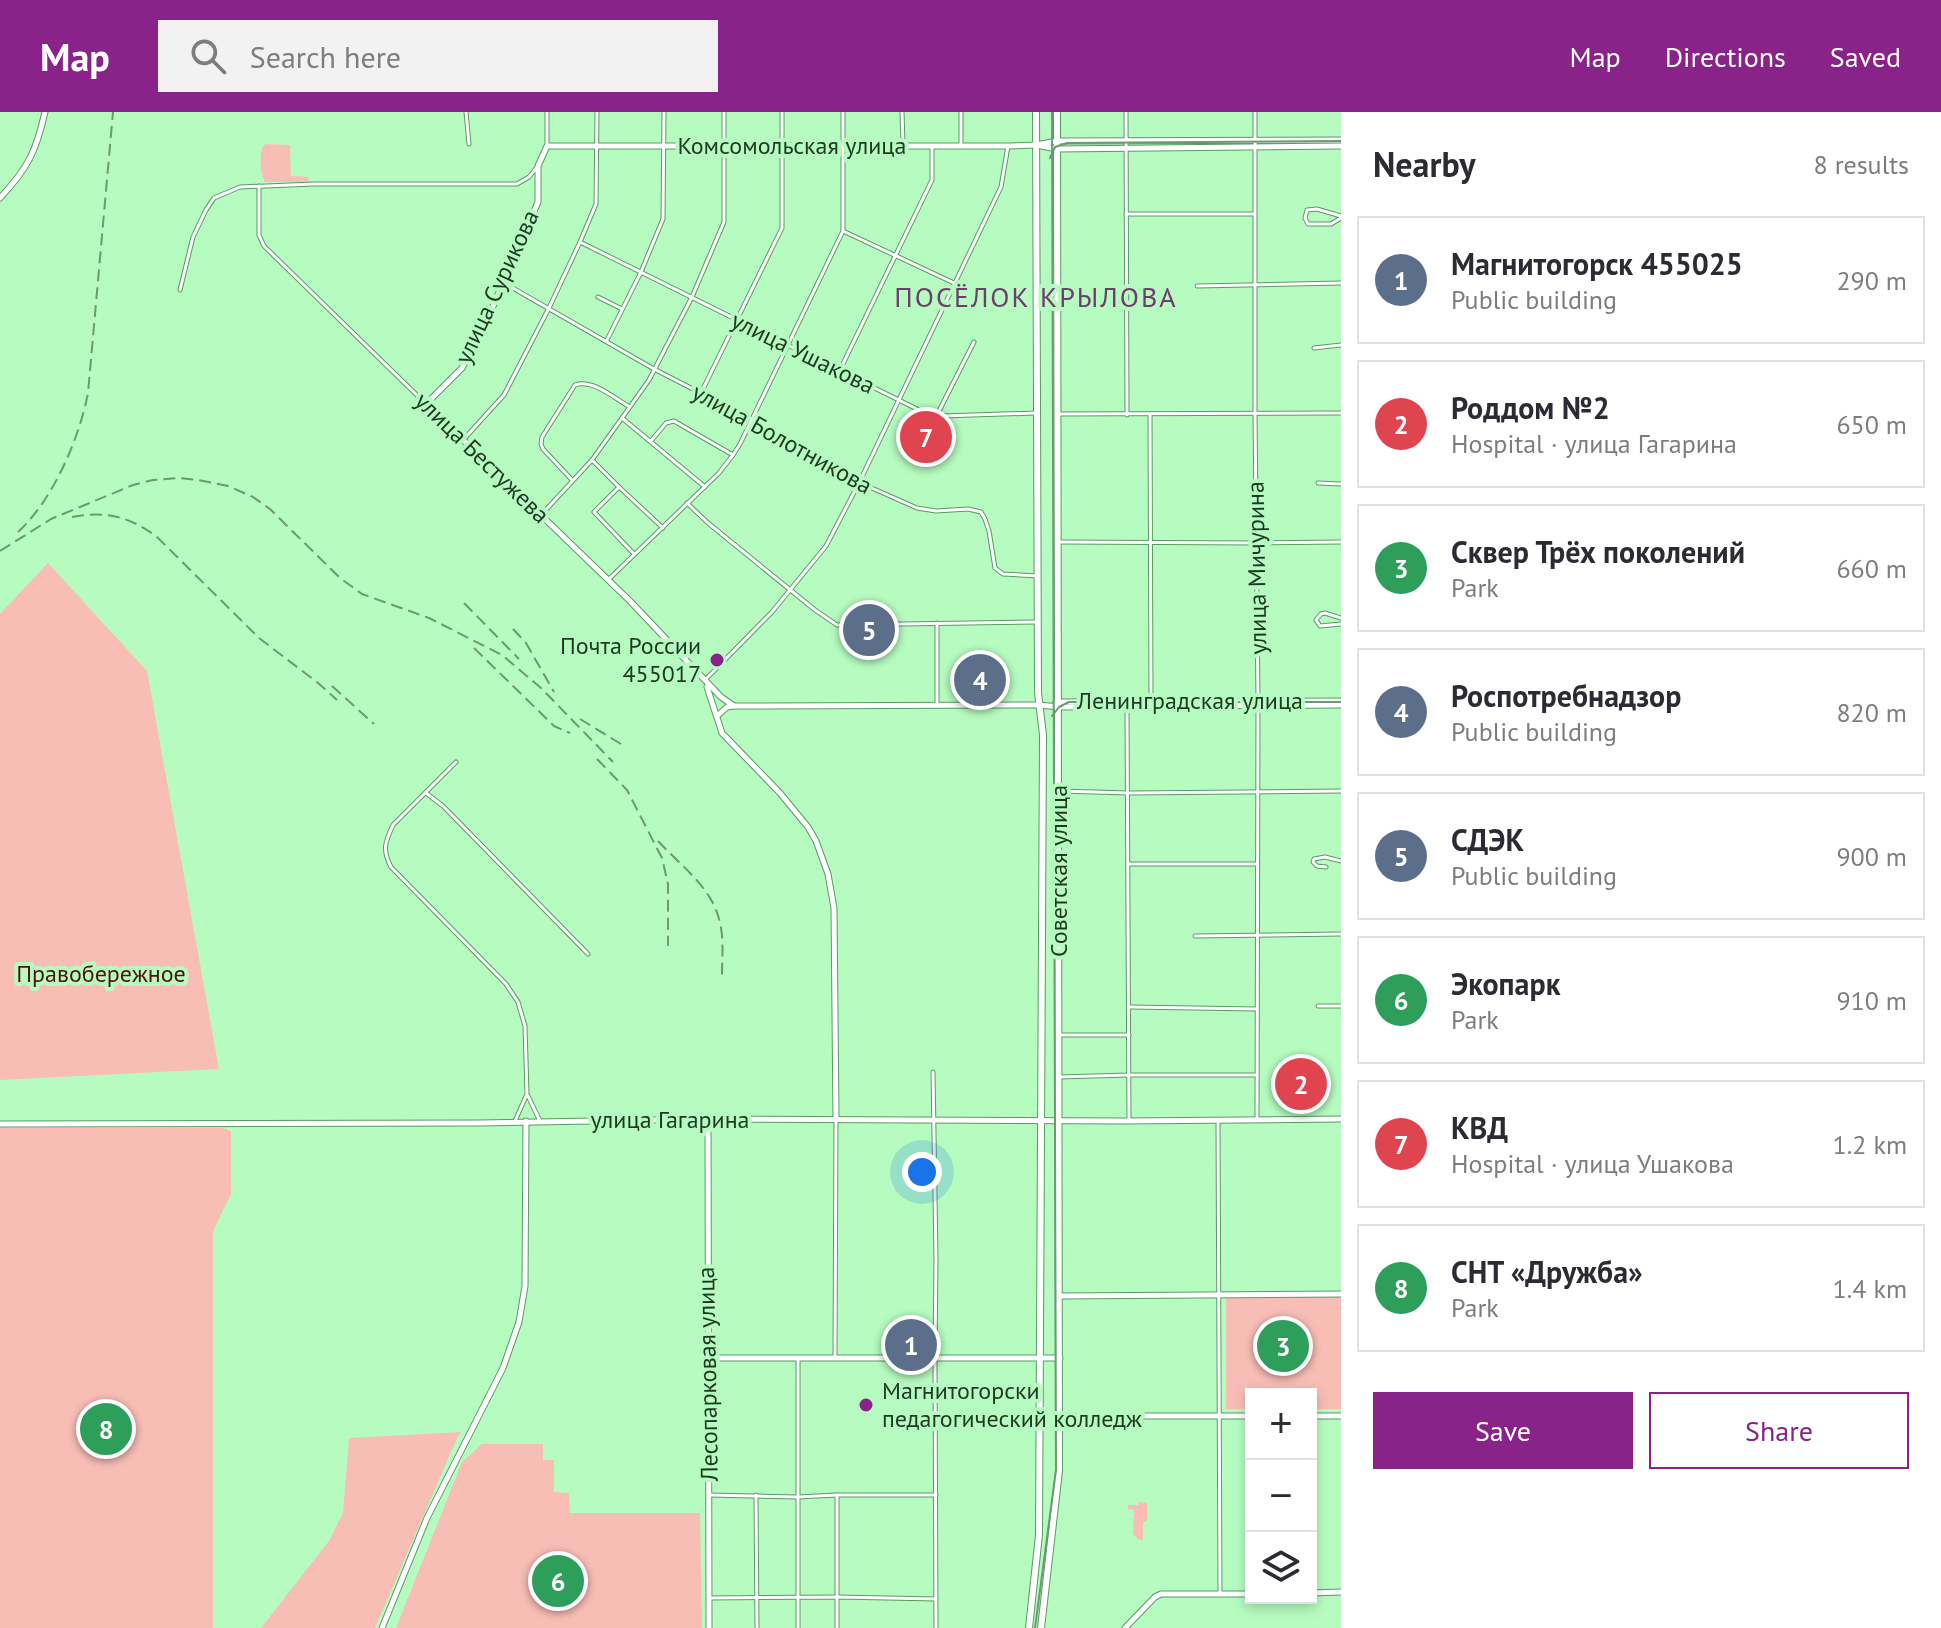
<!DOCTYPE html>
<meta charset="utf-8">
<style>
:root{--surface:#fff;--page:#f2f2f3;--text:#2b2b33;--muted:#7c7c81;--line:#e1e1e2;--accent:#892289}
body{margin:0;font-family:"PT Sans",sans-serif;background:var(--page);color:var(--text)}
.controls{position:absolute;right:24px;bottom:24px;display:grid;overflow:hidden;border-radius:0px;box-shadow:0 4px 12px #0003}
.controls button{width:72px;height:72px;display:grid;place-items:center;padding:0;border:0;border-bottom:2px solid var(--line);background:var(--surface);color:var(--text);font:40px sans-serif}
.you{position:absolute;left:922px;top:1060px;width:28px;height:28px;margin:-20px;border:6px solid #fff;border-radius:50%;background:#1a73e8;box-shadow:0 0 0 12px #1a73e833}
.badge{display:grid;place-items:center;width:52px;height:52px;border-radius:50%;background:var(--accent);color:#fff;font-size:26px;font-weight:700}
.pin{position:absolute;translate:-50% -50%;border:4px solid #fff;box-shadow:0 2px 8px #0006}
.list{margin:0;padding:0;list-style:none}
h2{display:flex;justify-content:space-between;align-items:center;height:104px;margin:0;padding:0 32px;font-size:34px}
h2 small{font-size:26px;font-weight:400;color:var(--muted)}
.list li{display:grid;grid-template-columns:52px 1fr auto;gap:24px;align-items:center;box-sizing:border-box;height:128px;margin:0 16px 16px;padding:0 16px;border:2px solid var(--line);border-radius:0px}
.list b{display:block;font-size:30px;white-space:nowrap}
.list p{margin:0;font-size:26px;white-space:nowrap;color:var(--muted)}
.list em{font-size:26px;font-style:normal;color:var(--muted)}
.actions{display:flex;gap:16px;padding:24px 32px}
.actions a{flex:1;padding:18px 0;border:2px solid var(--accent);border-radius:0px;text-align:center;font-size:28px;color:var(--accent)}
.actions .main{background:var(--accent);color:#fff}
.icon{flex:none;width:44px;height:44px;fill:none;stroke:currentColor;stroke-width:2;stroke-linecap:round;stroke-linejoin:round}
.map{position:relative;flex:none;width:1341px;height:1516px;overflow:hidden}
header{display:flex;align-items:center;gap:48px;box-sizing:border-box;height:112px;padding:0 40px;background:var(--accent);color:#fff}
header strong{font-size:38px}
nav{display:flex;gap:44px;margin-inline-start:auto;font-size:28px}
.search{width:560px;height:72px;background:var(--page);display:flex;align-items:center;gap:20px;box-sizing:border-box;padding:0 28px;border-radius:0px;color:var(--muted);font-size:30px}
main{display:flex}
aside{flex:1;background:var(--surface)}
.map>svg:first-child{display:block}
.green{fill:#f8beb6}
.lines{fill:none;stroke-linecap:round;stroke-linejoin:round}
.street-casing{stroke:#589a63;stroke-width:5}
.secondary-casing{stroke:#589a63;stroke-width:7}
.primary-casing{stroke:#589a63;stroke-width:8}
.street{stroke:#fff;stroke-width:3}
.secondary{stroke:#fff;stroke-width:5}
.primary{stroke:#fff;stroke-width:6}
.tram{stroke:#699a70;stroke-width:2}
.rail{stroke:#699a70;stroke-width:2;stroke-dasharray:12 6;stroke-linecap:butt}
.poi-dot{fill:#892289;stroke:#b6fcc0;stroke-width:3}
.labels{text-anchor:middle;stroke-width:8;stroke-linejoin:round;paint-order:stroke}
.street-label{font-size:24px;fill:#1d3922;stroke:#b6fcc0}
.poi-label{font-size:24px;fill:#1d3922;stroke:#b6fcc0;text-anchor:end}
.park-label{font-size:24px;fill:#50110d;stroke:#b6fcc0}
.quarter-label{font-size:28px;letter-spacing:2px;fill:#6f3c6e;stroke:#b6fcc0}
</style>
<header>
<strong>Map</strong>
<div class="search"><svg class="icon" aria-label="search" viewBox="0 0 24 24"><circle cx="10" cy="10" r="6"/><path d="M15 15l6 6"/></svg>Search here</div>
<nav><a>Map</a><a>Directions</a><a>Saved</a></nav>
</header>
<main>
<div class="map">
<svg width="1341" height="1516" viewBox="0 0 1341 1516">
<rect width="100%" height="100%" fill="#b6fcc0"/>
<g class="green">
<path d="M266 32 290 33 291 64 309 65 308 70H265C260 62 259 43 263 34Z"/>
<polygon points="48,451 147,559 219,957 0,968 0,502"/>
<polygon points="0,1016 223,1016 231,1019 231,1082 213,1119 213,1516 0,1516"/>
<polygon points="1226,1185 1341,1185 1341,1297 1311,1297 1311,1282 1251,1282 1251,1297 1226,1297"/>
<polygon points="461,1320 457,1326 375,1516 261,1516 329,1429 343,1401 349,1326"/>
<polygon points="482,1332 543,1332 543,1348 554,1348 554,1380 569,1381 570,1401 700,1401 702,1516 396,1516 462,1350"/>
<polygon points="1138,1390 1147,1391 1147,1408 1143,1411 1143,1428 1139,1428 1133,1422 1134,1398 1128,1397 1128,1393 1138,1393"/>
</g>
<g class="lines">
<g class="street-casing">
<g id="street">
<polyline points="466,0 469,32"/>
<polyline points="547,0 547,32"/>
<polyline points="902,0 903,32"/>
<polyline points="961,0 961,32"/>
<polyline points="1126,0 1127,303"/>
<polyline points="1255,0 1255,302 1258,588"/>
<polyline points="259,74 259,123 264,134 426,292"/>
<polyline points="1126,102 1254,102"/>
<polyline points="1341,104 1317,97 1307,98 1305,106 1308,112 1331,112 1341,106"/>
<polyline points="843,119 954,171"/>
<polyline points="580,130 927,302 942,304 1036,301"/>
<polyline points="504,171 654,257 751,307 831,358 917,396 936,399 968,397 981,400 985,407 989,419 995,456 1003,462 1038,464"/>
<polyline points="1197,174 1341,171"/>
<polyline points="180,178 193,125 206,98 214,86 240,75 314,72 517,72 529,65 538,54"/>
<polyline points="598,185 622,197"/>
<polyline points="607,228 641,160 663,107 664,0"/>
<polyline points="1314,236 1341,233"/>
<polyline points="840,258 932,68 932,35"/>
<polyline points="701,281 782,116 782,0"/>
<polyline points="1057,302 1341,301"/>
<polyline points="937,303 974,230"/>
<polyline points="1150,303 1151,589"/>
<polyline points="622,306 705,375"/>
<polyline points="464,327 504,283 549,196 580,130 596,92 597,0"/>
<polyline points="651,329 666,311 674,309 733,343"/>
<polyline points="592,348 619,375 594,400 634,442"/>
<path d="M572 368 543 337 541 332 542 325 575 273C592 267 613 285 628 294"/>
<polyline points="1318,371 1341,372"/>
<polyline points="619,375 663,416"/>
<polyline points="687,391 708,411 815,498 837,513 1036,510"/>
<polyline points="542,402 592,348 637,285 649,268 692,185 724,110 724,0"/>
<polyline points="1058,430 1257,431 1341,430"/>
<polyline points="609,467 719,361 733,343 740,332 843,119 843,0"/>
<polyline points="1341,506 1325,501 1321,502 1316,508 1320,514 1341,512"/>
<polyline points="706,567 772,500 826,434 859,371 1001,75 1008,34"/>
<polyline points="937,591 937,511"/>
<polyline points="1127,597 1129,1009"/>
<path d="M456 650 393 713C385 730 382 738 391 755L506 872 518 890 525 914 527 982 515 1009"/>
<polyline points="1059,679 1129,681 1341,679"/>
<polyline points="426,681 443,694 588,842"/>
<polyline points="1129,752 1256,752"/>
<polyline points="1326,755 1317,754 1313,750 1314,747 1325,745 1341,749"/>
<polyline points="1195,824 1341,822"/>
<polyline points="1318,894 1341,894"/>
<polyline points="1130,895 1257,897"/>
<polyline points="1059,923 1129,923"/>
<polyline points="933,960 936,1146 935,1247 936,1516"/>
<polyline points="1059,965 1129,963 1255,963"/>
<polyline points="528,984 540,1009"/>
<polyline points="1257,1007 1258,595"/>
<polyline points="1218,1010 1220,1482"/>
<polyline points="835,1244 836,1008"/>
<polyline points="709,1383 798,1385 837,1383 936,1383"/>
<polyline points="756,1383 757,1516"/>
<polyline points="709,1486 838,1485 936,1487"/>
<polyline points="798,1516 798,1248"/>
<polyline points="837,1516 837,1383"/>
</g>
</g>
<g class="secondary-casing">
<g id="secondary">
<polyline points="1341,28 1057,29 1036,33 1008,34 547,34 538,54 538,90 484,215 462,256 426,292 630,489 721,585 734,594 1039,593 1059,595 1341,593"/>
<polyline points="1041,34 1057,37 1341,34"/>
<path d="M0 86C28 56 36 40 45 0"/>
<polyline points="707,575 722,621 780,681 808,715 816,729 828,762 834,796 836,1008"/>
<polyline points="1056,590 1341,589"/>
<polyline points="717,604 727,595 734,594"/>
<polyline points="708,1007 709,1516"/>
<polyline points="0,1012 479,1011 708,1007 1123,1009 1341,1007"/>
<polyline points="1059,1184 1341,1182"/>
<polyline points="709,1246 1060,1246"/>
<polyline points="1060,1304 1251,1304"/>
<polyline points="1311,1304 1341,1304"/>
<polyline points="1311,1481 1341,1480"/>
<polyline points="382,1516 427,1406 503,1256 519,1210 525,1174 526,1009"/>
<polyline points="1125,1516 1155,1485 1161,1482 1251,1482"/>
</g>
</g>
<g class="primary-casing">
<g id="primary">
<polyline points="1029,1516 1039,1423 1043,623 1038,581 1036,0"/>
<polyline points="1041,1516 1059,1359 1057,0"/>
</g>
</g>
<use href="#street" class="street"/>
<use href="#secondary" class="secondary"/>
<use href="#primary" class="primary"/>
<g class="tram">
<polyline points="1050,46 1055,35 1067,31 1341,29"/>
<polyline points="1052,604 1059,595 1069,590 1341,590"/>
<polyline points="1035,1516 1056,1358 1052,0"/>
</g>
<g class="rail">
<path d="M72 405C106 399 128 404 156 424L259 526 318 571 337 588"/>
<path d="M18 420C53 388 79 327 88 281L113 0"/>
<polyline points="0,439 51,407 133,373 153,368 179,366 198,368 228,374 253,385 270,397 340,466 362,482 429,506 502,543 541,576 613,650"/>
<polyline points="464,491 519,547"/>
<polyline points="513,517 526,531 554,580"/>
<polyline points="474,536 554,614 570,621"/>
<polyline points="332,574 374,612"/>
<polyline points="580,607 621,632"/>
<polyline points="597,647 627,678 662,746 668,772 668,834"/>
<path d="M658 729C681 754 713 776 720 811 724 827 722 846 722 863"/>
</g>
</g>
<g class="poi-dot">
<circle cx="717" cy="548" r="8"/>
<circle cx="866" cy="1293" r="8"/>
</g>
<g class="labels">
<g class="street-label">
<text x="792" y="42">Комсомольская улица</text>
<text transform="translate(497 175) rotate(-65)" y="8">улица Сурикова</text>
<text transform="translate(803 241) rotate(26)" y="8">улица Ушакова</text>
<text transform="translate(782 327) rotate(29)" y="8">улица Болотникова</text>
<text transform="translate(482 346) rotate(44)" y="8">улица Бестужева</text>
<text transform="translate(1257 456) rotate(-91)" y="8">улица Мичурина</text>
<text x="1190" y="597">Ленинградская улица</text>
<text transform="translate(1059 759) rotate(-90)" y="8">Советская улица</text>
<text x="670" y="1016">улица Гагарина</text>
<text transform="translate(708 1262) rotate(-91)" y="8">Лесопарковая улица</text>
</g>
<g class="poi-label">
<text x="701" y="542">Почта России<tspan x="701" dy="28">455017</tspan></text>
<text x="882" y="1287" text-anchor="start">Магнитогорски<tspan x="882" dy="28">педагогический колледж</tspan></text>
</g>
<g class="park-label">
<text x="101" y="870">Правобережное</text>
</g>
<g class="quarter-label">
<text x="1036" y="195">ПОСЁЛОК КРЫЛОВА</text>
</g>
</g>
</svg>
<div class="controls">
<button>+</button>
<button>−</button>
<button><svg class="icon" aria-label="layers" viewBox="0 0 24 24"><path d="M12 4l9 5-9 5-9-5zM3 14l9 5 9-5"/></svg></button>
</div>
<div class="you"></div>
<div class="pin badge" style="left:911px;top:1233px;background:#5c6f8a">1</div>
<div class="pin badge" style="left:1301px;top:972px;background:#e0444e">2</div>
<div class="pin badge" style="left:1283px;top:1234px;background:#2e9e5b">3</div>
<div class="pin badge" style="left:980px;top:568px;background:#5c6f8a">4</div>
<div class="pin badge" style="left:869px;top:518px;background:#5c6f8a">5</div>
<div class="pin badge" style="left:558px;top:1469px;background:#2e9e5b">6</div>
<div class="pin badge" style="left:926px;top:325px;background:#e0444e">7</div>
<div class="pin badge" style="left:106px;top:1317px;background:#2e9e5b">8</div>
</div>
<aside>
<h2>Nearby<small>8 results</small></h2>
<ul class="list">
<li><span class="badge" style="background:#5c6f8a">1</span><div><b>Магнитогорск 455025</b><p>Public building</p></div><em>290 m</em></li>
<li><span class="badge" style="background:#e0444e">2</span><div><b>Роддом №2</b><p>Hospital · улица Гагарина</p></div><em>650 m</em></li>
<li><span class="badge" style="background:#2e9e5b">3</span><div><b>Сквер Трёх поколений</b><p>Park</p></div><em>660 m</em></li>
<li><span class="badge" style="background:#5c6f8a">4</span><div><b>Роспотребнадзор</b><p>Public building</p></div><em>820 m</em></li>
<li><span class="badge" style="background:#5c6f8a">5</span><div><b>СДЭК</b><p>Public building</p></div><em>900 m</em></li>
<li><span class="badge" style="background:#2e9e5b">6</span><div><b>Экопарк</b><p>Park</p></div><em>910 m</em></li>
<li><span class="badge" style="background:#e0444e">7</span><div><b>КВД</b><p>Hospital · улица Ушакова</p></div><em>1.2 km</em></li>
<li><span class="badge" style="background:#2e9e5b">8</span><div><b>СНТ «Дружба»</b><p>Park</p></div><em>1.4 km</em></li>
</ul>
<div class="actions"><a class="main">Save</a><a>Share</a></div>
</aside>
</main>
